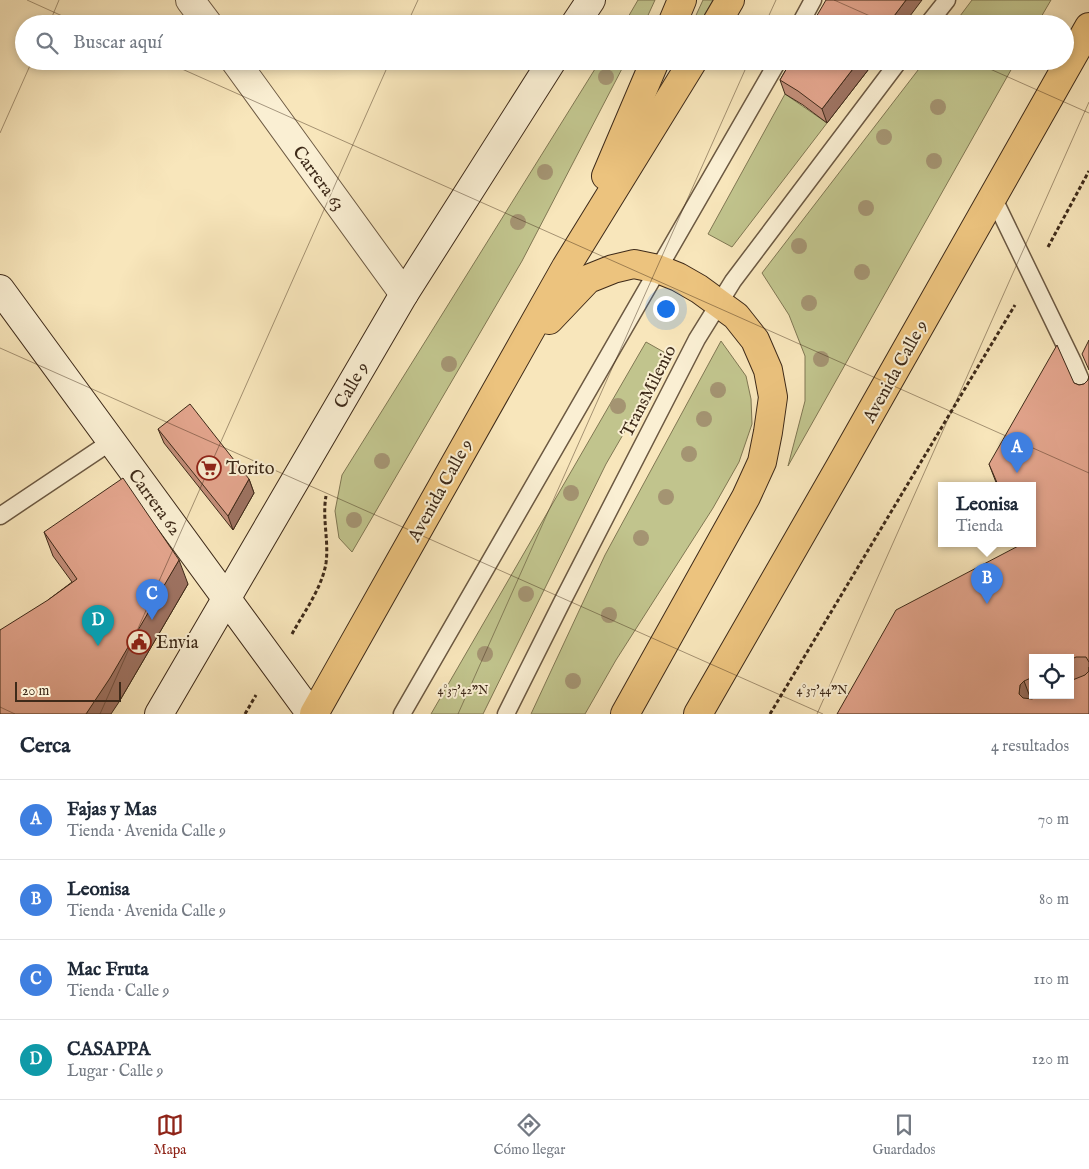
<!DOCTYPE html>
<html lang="es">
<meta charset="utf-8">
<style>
:root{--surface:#fff;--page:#f2f2f3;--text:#1f2937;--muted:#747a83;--line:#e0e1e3;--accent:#8f2418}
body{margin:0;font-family:"IM FELL English",serif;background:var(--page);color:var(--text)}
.controls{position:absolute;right:15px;bottom:15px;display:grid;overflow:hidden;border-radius:0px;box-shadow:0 2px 8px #0003}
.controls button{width:45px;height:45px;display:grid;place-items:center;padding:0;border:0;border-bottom:1px solid var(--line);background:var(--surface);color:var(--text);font:25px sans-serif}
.scale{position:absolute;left:15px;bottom:12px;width:106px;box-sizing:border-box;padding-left:5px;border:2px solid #3e2a19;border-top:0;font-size:14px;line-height:18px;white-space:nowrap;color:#3e2a19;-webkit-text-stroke:4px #faefd3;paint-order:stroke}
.you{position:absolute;left:665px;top:308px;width:18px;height:18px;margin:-12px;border:4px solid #fff;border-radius:50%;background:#1a73e8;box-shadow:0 0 0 8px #1a73e833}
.badge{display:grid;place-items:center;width:32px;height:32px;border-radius:50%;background:var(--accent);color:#fff;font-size:16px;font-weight:700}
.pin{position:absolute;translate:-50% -41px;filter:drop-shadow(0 1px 2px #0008)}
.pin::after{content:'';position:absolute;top:26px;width:18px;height:15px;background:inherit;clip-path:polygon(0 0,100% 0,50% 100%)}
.popup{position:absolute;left:938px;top:482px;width:98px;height:65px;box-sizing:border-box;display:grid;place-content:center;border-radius:0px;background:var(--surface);filter:drop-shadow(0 1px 4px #0005);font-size:16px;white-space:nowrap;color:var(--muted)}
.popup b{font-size:19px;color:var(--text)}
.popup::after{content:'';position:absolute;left:50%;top:100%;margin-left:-10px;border:10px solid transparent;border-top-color:var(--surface)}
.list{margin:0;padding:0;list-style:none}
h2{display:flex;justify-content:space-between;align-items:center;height:65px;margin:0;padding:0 20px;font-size:21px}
h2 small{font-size:16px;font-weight:400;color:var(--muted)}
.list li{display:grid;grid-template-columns:32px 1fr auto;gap:15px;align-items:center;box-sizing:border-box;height:80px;padding:0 20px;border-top:1px solid var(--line)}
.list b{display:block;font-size:19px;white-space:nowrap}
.list p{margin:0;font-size:16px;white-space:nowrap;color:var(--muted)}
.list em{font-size:16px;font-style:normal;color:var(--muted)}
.icon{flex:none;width:28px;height:28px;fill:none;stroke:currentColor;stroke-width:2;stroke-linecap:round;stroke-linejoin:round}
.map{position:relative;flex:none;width:1089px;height:714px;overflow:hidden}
.search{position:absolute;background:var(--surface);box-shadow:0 2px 8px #0003;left:15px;right:15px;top:15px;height:55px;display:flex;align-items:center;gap:12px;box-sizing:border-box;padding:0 18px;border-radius:28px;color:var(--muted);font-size:19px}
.sheet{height:385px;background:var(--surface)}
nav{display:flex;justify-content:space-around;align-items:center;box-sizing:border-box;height:70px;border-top:1px solid var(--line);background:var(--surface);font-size:14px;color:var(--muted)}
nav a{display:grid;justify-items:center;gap:2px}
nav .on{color:var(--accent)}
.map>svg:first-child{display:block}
.green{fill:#c1c48d;stroke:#807753}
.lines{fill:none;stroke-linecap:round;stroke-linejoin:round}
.lane-casing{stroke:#6c5942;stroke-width:19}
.street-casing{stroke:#6c5942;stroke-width:30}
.secondary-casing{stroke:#3e2a19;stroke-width:30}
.highway-casing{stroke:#3e2a19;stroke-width:30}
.path{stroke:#3e2a19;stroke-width:3;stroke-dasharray:4 2.5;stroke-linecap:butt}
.lane{stroke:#faefd3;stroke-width:16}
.street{stroke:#faefd3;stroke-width:28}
.secondary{stroke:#faefd3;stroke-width:28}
.highway{stroke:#ecc37e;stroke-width:28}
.tree{fill:#a49472}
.wall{fill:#c28d78;stroke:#3e2a19;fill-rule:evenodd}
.shaded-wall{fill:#9e7362;stroke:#3e2a19}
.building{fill:#e2a48c;stroke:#3e2a19}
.ticks{fill:none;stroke:#3e2a19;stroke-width:1;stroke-opacity:0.45}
.labels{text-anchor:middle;stroke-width:4;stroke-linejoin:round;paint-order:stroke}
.street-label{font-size:18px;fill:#3e2a19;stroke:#faefd3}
.poi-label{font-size:18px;fill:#3e2a19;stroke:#faefd3;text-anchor:start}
.ticks-label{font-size:12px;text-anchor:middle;fill:#3e2a19;stroke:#faefd3;stroke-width:4;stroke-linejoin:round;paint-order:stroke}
</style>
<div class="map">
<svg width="1089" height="714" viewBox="0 0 1089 714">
<rect width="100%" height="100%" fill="#f8e6bb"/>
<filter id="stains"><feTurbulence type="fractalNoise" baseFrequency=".004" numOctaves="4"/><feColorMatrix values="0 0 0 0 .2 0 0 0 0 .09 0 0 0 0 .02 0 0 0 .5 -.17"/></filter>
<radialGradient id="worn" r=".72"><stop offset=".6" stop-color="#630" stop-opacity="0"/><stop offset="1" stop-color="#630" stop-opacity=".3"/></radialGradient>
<g class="green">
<polygon points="638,0 655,0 644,24 624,24"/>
<polygon points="703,0 713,0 699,24 692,24"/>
<polygon points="972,0 1051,0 1037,24 954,24"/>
<polygon points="600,61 626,61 522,261 352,552 339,538 335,511 342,475"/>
<polygon points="925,61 1016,61 788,466 805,401 805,356 789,315 762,273"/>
<polygon points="785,94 827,123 732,247 708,234"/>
<polygon points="721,341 746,376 751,399 752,424 739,462 713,508 616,660 585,714 531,714 605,555"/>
<polygon points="646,342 669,355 606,464 483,714 431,714"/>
</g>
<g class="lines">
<g class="lane-casing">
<g id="lane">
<polyline points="800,24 813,0"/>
<polyline points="928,24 947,0"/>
<polyline points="993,197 1073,362 1089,399"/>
<polyline points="0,516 112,441"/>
<polyline points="402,714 778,61"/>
<polyline points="506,714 562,602 697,339 733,281 899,61"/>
</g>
</g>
<g class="street-casing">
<g id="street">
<polyline points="190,0 208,24"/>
<polyline points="235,61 404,294"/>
</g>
</g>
<g class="secondary-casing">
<g id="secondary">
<polyline points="575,24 591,0"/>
<polyline points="0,289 311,714"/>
<polyline points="159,714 404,294 552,61"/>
</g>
</g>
<g class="highway-casing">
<g id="highway">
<polyline points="672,24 682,0"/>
<polyline points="716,24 730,0"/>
<polyline points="606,176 655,61"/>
<polyline points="549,320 588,279 613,269 634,264 658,269 678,277 699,289 736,316 755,340 768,370 773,397 768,432 762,462 746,497 625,714"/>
<polyline points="314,714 566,267 693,61"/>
<polyline points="698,714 841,465 1089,27"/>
</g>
</g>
<g class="path">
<polyline points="1048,247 1089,171"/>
<path d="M292 634C304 612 322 588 326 563 329 541 322 518 326 496"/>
<polyline points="245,714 256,695"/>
<polyline points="770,714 1015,305"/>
</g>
<use href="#lane" class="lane"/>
<use href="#street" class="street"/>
<use href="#secondary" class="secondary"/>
<use href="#highway" class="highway"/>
</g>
<g class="tree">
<circle cx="606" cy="77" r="8"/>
<circle cx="938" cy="107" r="8"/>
<circle cx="884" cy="137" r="8"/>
<circle cx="934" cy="161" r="8"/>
<circle cx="545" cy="172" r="8"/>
<circle cx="866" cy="208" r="8"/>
<circle cx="518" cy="222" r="8"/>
<circle cx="799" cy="246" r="8"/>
<circle cx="862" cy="272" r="8"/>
<circle cx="809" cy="303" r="8"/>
<circle cx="821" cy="359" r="8"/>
<circle cx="449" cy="364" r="8"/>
<circle cx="718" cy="390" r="8"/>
<circle cx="618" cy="406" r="8"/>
<circle cx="704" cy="419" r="8"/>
<circle cx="689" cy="454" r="8"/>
<circle cx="382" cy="461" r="8"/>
<circle cx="571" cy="493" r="8"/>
<circle cx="666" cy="497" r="8"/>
<circle cx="354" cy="520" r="8"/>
<circle cx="641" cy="538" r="8"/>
<circle cx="526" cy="594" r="8"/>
<circle cx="609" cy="615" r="8"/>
<circle cx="485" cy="654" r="8"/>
<circle cx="573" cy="681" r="8"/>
</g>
<g class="wall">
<polygon points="791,61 875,61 827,123 803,105 785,94 780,80"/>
<path d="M1089 376V714H837L1023 544 1022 543H1032V485H997L989 464 1074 383 1079 385 1084 384 1088 380ZM1033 658H1070V695H1033Z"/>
<polygon points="158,429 249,479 254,493 233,530 164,443"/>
<polygon points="44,532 188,584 119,702 48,600 72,582 53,556"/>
</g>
<g class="shaded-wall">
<polygon points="906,0 922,0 904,24 888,24"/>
<polygon points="859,61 875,61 827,123 822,109"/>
<polygon points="249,479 254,493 233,530 228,516"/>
<polygon points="179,560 188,584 119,702 111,714 86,714"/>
<polygon points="1024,681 1033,705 1029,709 1019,694 1020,685"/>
</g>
<g class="building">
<polygon points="826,0 906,0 888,24 812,24"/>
<polygon points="791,61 859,61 822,109 798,91 780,80"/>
<polygon points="1089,340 1089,370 1082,354"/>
<polygon points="1057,345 1074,383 1079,385 1084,384 1088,380 1089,376 1089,662 1086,657 1076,657 1070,660 1070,658 1033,658 1033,677 1024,681 1020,685 1019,694 1023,698 1032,699 1040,695 1070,695 1070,681 1085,675 1089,671 1089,667 1089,714 837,714 896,610 1024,543 1032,543 1032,485 998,485 989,464"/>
<polygon points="190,404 249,479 228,516 158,429"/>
<polygon points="123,478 179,560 110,678 86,714 0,714 0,630 48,600 77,579 44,532"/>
</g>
<path class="ticks" d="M27 0 80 24M834 0 888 24M49 24 59 0M407 24 418 0M765 24 776 0M164 61 1089 473M972 61 1089 113M0 133 32 61M0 348 823 714M0 707 15 714M100 714 390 61M458 714 749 61M817 714 1089 102"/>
<defs>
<g id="supermarket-ring" transform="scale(1.25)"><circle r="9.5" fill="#faefd3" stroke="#8f2418" stroke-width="1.5"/><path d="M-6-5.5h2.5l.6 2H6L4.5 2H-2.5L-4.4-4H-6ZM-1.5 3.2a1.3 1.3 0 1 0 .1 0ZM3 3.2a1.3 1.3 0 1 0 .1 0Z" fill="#8f2418"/></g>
<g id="civic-ring" transform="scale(1.25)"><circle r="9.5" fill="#faefd3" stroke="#8f2418" stroke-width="1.5"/><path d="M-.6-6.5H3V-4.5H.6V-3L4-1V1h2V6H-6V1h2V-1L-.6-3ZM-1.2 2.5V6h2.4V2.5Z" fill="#8f2418"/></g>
</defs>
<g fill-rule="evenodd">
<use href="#supermarket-ring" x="209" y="468"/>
<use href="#civic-ring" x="139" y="642"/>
</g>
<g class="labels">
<g class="street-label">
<text transform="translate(319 178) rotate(54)" y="6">Carrera 63</text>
<text transform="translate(895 371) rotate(-61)" y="6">Avenida Calle 9</text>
<text transform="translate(351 385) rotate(-60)" y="6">Calle 9</text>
<text transform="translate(648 391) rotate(-63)" y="6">TransMilenio</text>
<text transform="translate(440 490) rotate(-61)" y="6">Avenida Calle 9</text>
<text transform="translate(155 502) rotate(54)" y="6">Carrera 62</text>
</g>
<g class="poi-label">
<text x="226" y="474">Torito</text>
<text x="156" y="648">Envia</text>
</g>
</g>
<g class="ticks-label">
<text x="463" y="694">4°37'42"N</text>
<text x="822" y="694">4°37'44"N</text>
</g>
<rect width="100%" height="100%" filter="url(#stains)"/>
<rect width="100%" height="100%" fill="url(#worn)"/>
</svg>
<div class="controls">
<button><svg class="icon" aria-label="locate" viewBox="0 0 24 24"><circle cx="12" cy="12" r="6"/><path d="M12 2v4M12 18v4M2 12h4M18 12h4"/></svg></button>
</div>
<div class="scale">20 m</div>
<div class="you"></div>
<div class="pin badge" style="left:1017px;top:473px;background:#3f7fe0">A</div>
<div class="pin badge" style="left:987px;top:604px;background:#3f7fe0">B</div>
<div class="popup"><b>Leonisa</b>Tienda</div>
<div class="pin badge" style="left:152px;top:620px;background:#3f7fe0">C</div>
<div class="pin badge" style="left:98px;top:646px;background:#0f9aa8">D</div>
<div class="search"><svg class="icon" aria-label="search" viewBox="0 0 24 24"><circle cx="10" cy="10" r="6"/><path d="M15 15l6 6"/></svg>Buscar aquí</div>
</div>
<section class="sheet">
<h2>Cerca<small>4 resultados</small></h2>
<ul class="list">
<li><span class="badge" style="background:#3f7fe0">A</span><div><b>Fajas y Mas</b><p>Tienda · Avenida Calle 9</p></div><em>70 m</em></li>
<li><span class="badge" style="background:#3f7fe0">B</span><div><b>Leonisa</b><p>Tienda · Avenida Calle 9</p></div><em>80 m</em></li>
<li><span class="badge" style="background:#3f7fe0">C</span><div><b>Mac Fruta</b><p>Tienda · Calle 9</p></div><em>110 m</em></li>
<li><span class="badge" style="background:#0f9aa8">D</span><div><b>CASAPPA</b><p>Lugar · Calle 9</p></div><em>120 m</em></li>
</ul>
</section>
<nav>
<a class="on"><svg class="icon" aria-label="map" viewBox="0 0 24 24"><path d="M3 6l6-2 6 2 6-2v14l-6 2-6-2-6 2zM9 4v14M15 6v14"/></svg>Mapa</a>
<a><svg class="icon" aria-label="directions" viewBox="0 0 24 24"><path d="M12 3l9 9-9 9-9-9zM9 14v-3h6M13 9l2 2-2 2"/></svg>Cómo llegar</a>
<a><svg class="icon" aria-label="saved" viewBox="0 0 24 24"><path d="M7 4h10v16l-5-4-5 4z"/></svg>Guardados</a>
</nav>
